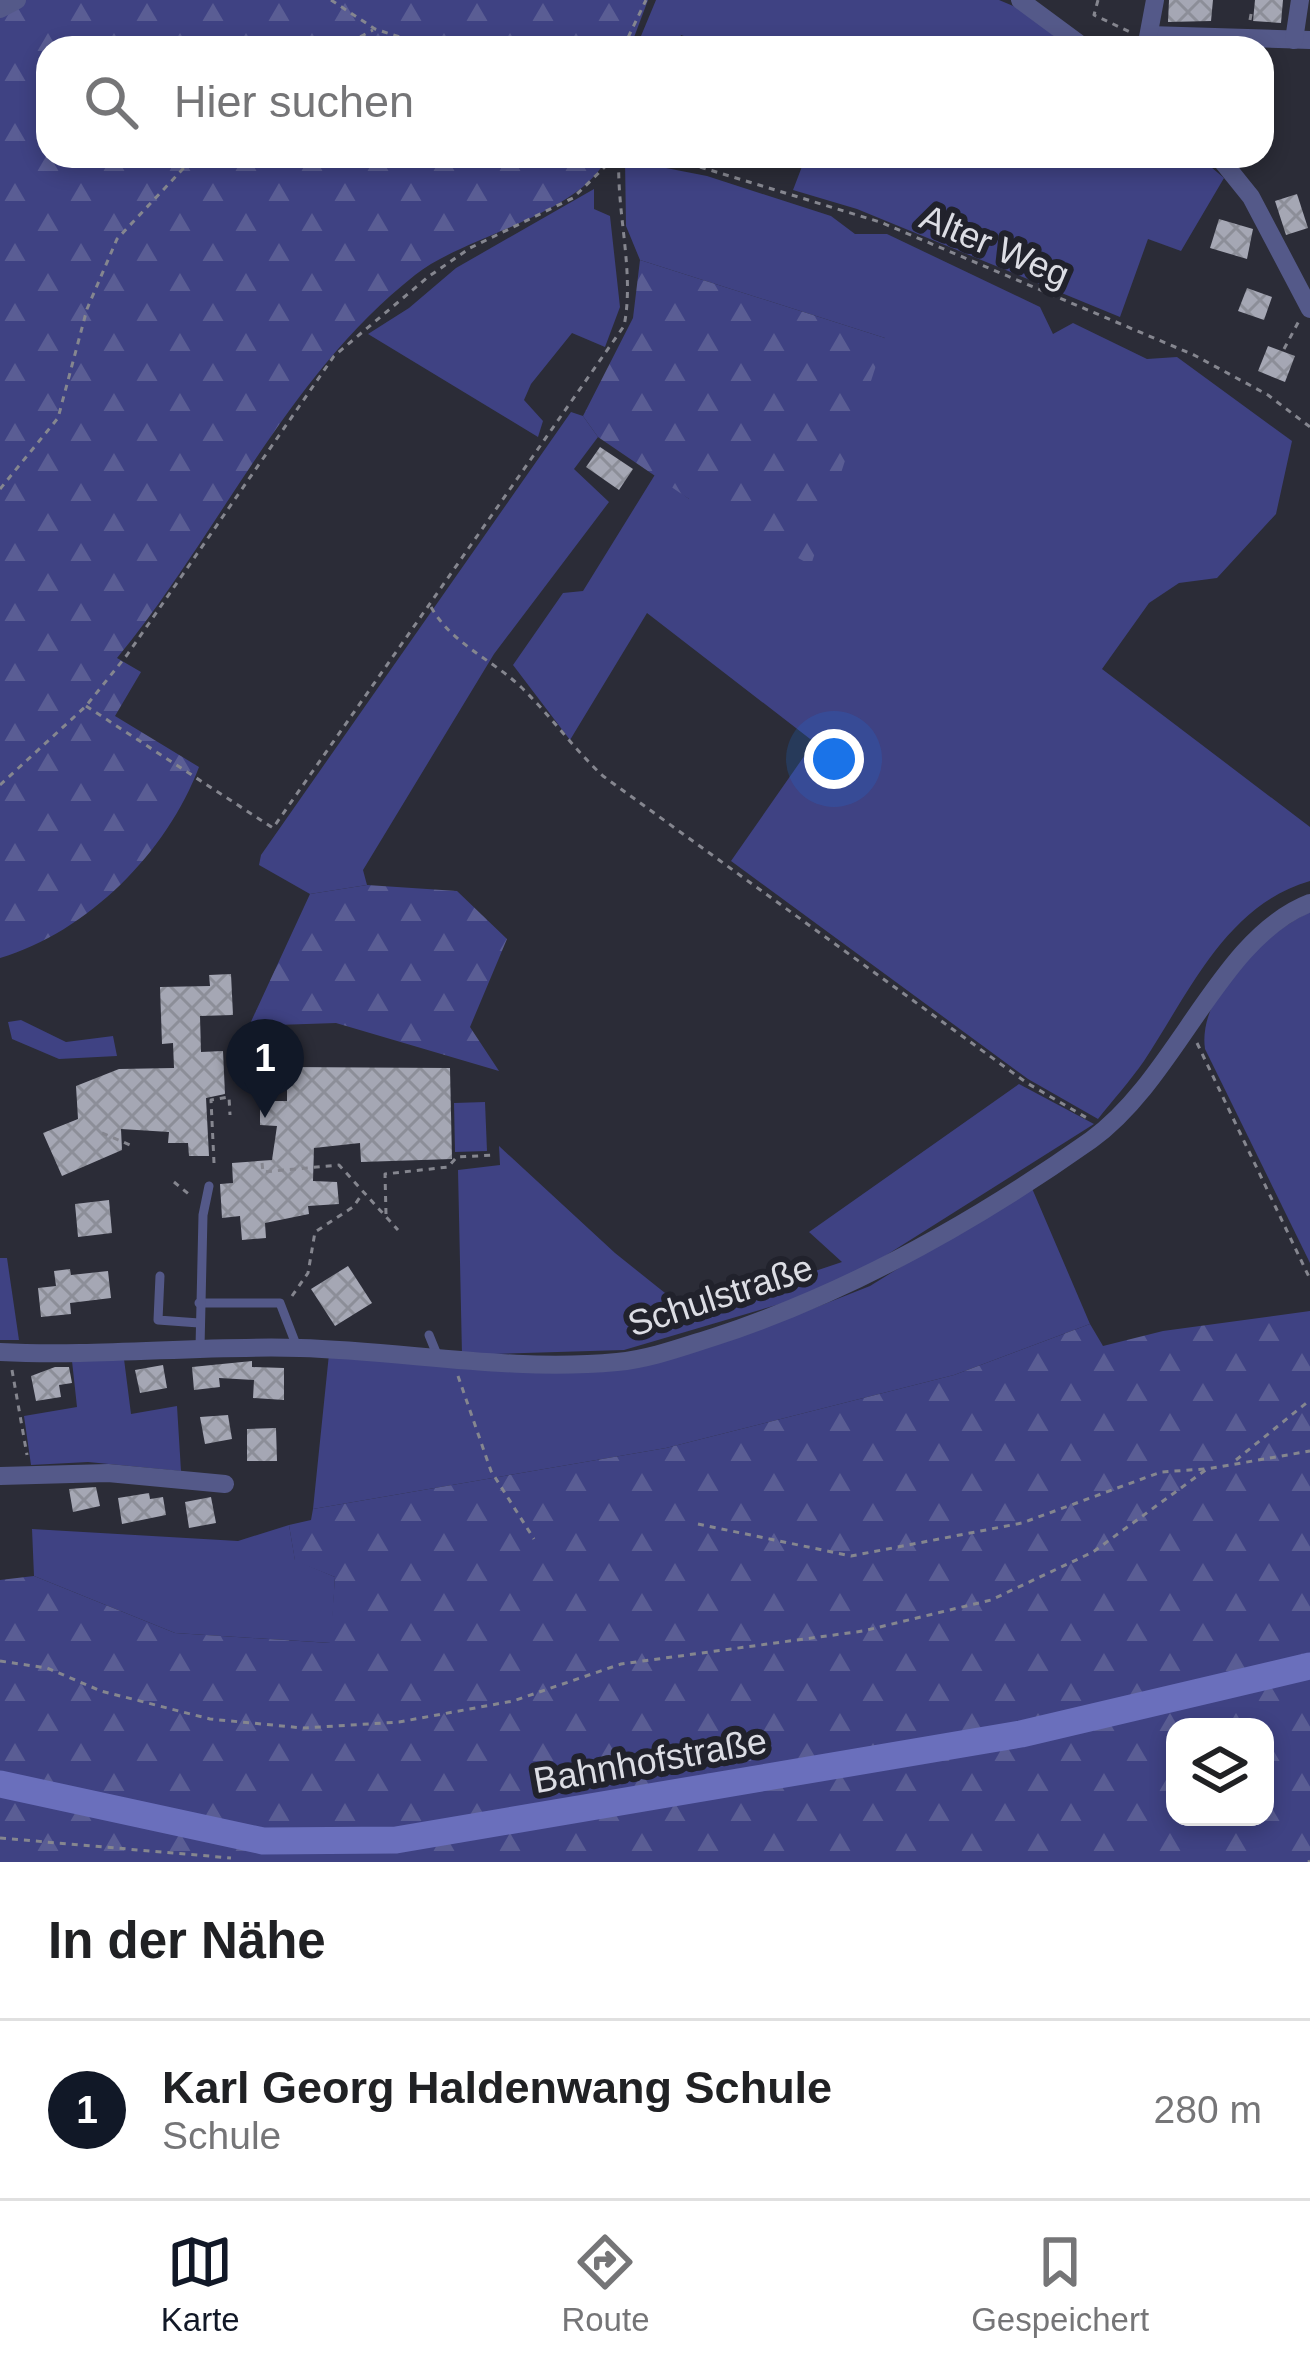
<!DOCTYPE html>
<html lang="de">
<meta charset="utf-8">
<style>
:root{--surface:#fff;--page:#f6f6f6;--text:#202124;--muted:#757577;--line:#e0e0e0;--accent:#111827}
body{margin:0;font-family:Arial,sans-serif;background:var(--page);color:var(--text)}
.controls{position:absolute;right:36px;bottom:36px;display:grid;overflow:hidden;border-radius:24px;box-shadow:0 6px 18px #0003}
.controls button{width:108px;height:108px;display:grid;place-items:center;padding:0;border:0;border-bottom:3px solid var(--line);background:var(--surface);color:var(--text);font:60px sans-serif}
.you{position:absolute;left:834px;top:759px;width:42px;height:42px;margin:-30px;border:9px solid #fff;border-radius:50%;background:#1a73e8;box-shadow:0 0 0 18px #1a73e833}
.badge{display:grid;place-items:center;width:78px;height:78px;border-radius:50%;background:var(--accent);color:#fff;font-size:39px;font-weight:700}
.pin{position:absolute;translate:-50% -99px;filter:drop-shadow(0 3px 6px #0008)}
.pin::after{content:'';position:absolute;top:63px;width:42px;height:36px;background:inherit;clip-path:polygon(0 0,100% 0,50% 100%)}
.list{margin:0;padding:0;list-style:none}
h2{display:flex;justify-content:space-between;align-items:center;height:156px;margin:0;padding:0 48px;font-size:51px}
h2 small{font-size:39px;font-weight:400;color:var(--muted)}
.list li{display:grid;grid-template-columns:78px 1fr auto;gap:36px;align-items:center;box-sizing:border-box;height:180px;padding:0 48px;border-top:3px solid var(--line)}
.list b{display:block;font-size:45px;white-space:nowrap}
.list p{margin:0;font-size:39px;white-space:nowrap;color:var(--muted)}
.list em{font-size:39px;font-style:normal;color:var(--muted)}
.icon{flex:none;width:66px;height:66px;fill:none;stroke:currentColor;stroke-width:2;stroke-linecap:round;stroke-linejoin:round}
.map{position:relative;flex:none;width:1310px;height:1862px;overflow:hidden}
.search{position:absolute;background:var(--surface);box-shadow:0 6px 18px #0003;left:36px;right:36px;top:36px;height:132px;display:flex;align-items:center;gap:30px;box-sizing:border-box;padding:0 42px;border-radius:36px;color:var(--muted);font-size:45px}
.sheet{height:336px;background:var(--surface)}
nav{display:flex;justify-content:space-around;align-items:center;box-sizing:border-box;height:168px;border-top:3px solid var(--line);background:var(--surface);font-size:33px;color:var(--muted)}
nav a{display:grid;justify-items:center;gap:6px}
nav .on{color:var(--accent)}
.map>svg:first-child{display:block}
.green{fill:#3f4283}
.forest{fill:url(#forest-firs);fill-rule:evenodd}
.building{fill:url(#building-cross-hatch)}
.lines{fill:none;stroke-linecap:round;stroke-linejoin:round}
.path{stroke:#85868f;stroke-width:3;stroke-dasharray:6 6;stroke-linecap:butt}
.lane{stroke:#545989;stroke-width:9}
.street{stroke:#545989;stroke-width:18}
.secondary{stroke:#6a6fbc;stroke-width:27}
.labels{text-anchor:middle;stroke-width:12;stroke-linejoin:round;paint-order:stroke}
.street-label{font-size:36px;fill:#dcdde4;stroke:#21222c}
</style>
<div class="map">
<svg width="1310" height="1862" viewBox="0 0 1310 1862">
<defs>
<pattern id="forest-firs" width="22" height="20" patternUnits="userSpaceOnUse" patternTransform="scale(3)"><rect width="22" height="20" fill="#3f4283"/><path d="M5 1l3.5 6h-7zM16 11l3.5 6h-7z" fill="#5a5d94"/></pattern>
<pattern id="building-cross-hatch" width="8" height="8" patternUnits="userSpaceOnUse" patternTransform="scale(3)"><rect width="8" height="8" fill="#a5a7b4"/><path d="M0 0l8 8M0 8l8-8" fill="none" stroke="#8c8e98"/></pattern>
</defs>
<rect width="100%" height="100%" fill="#2b2c37"/>
<g class="green">
<polygon points="656,0 999,0 1023,10 1069,48 717,48 681,35 677,48 636,48"/>
<polygon points="806,156 1198,156 1224,178 1181,251 1148,239 1120,317 857,209 793,190"/>
<path d="M625 160 707 176 831 216 855 234H887L1040 307 1053 334 1073 323 1147 359 1177 357 1292 441 1276 514 1217 578 1179 583 1149 603 1102 669 1310 827V881C1226 905 1189 993 1144 1061 1130 1081 1113 1100 1098 1119L1028 1079 731 861 814 742 647 613 570 740 513 665 563 593 583 591 656 473 689 499 885 338 640 260 626 226Z"/>
<polygon points="594,189 594,209 610,216 620,307 605,347 572,333 531,384 524,400 543,421 538,437 368,334 409,308 456,268"/>
<polygon points="571,412 583,416 598,437 574,469 609,502 494,654 363,870 367,885 310,894 259,865 261,855"/>
<path d="M1310 912V1263L1205 1049C1197 994 1264 934 1310 912Z"/>
<polygon points="21,1020 66,1042 113,1036 117,1056 59,1059 12,1039 8,1022"/>
<polygon points="1019,1084 1094,1124 858,1273 807,1296 624,1350 462,1355 458,1170 500,1165 499,1146 615,1253 690,1313 842,1262 809,1232"/>
<polygon points="485,1102 487,1151 455,1152 454,1103"/>
<polygon points="1031,1186 1090,1324 954,1375 666,1448 313,1509 329,1354 557,1371 799,1314 870,1286"/>
<polygon points="0,1258 7,1258 19,1340 0,1340"/>
<polygon points="124,1359 131,1414 177,1406 181,1471 88,1462 31,1465 24,1416 77,1407 72,1361"/>
<polygon points="289,1525 295,1560 335,1577 331,1643 175,1633 34,1576 32,1529 238,1541"/>
</g>
<g class="forest">
<path d="M0 0H648L630 48H48V156H608C580 216 465 235 415 275 286 377 220 533 117 658L141 672 115 716 199 767C167 852 88 932 0 958Z"/>
<polygon points="640,260 885,338 811,565 689,499 598,437 583,416 633,318"/>
<polygon points="367,885 457,891 507,939 470,1027 499,1071 336,1023 249,1026 310,894"/>
<path d="M1310 1311V1862H0V1580L34 1576 175 1633 330 1643 335 1577 295 1561 289 1525 311 1520 313 1509 666 1448 954 1375 1090 1324 1103 1346 1163 1331ZM1175 1727H1265V1817H1175Z"/>
</g>
<g class="building">
<polygon points="1169,0 1213,0 1211,21 1168,22"/>
<polygon points="1255,0 1283,0 1281,23 1253,21"/>
<polygon points="1297,194 1308,228 1286,235 1275,201"/>
<polygon points="1219,219 1253,229 1247,259 1210,248"/>
<polygon points="1247,288 1272,297 1264,320 1238,311"/>
<polygon points="1268,346 1295,356 1285,382 1258,371"/>
<polygon points="600,447 633,469 619,490 586,467"/>
<polygon points="231,974 233,1015 200,1016 201,1052 223,1051 225,1094 206,1098 209,1156 189,1156 188,1143 168,1143 169,1132 121,1129 122,1150 62,1176 43,1133 78,1119 76,1086 119,1069 174,1068 173,1043 162,1044 160,987 210,986 209,975"/>
<polygon points="287,1067 450,1068 452,1159 361,1162 360,1143 314,1148 313,1181 337,1182 339,1204 308,1206 309,1214 265,1223 266,1238 242,1240 240,1216 222,1218 220,1184 233,1183 232,1163 272,1160 277,1126 260,1125 260,1101 287,1101"/>
<polygon points="109,1200 112,1233 78,1237 75,1204"/>
<polygon points="348,1266 372,1303 335,1326 311,1289"/>
<polygon points="70,1269 71,1275 108,1271 111,1298 70,1303 71,1314 41,1317 38,1288 56,1286 54,1271"/>
<polygon points="252,1361 252,1367 284,1368 284,1400 253,1398 254,1380 219,1378 220,1387 194,1390 192,1367"/>
<polygon points="163,1365 167,1388 140,1393 135,1370"/>
<polygon points="55,1367 69,1367 72,1383 59,1385 61,1397 36,1401 31,1376"/>
<polygon points="228,1415 232,1439 205,1444 200,1417"/>
<polygon points="276,1428 277,1461 247,1461 247,1429"/>
<polygon points="96,1487 100,1506 73,1512 69,1489"/>
<polygon points="149,1493 150,1499 163,1497 166,1515 122,1524 118,1498"/>
<polygon points="211,1497 216,1523 189,1528 185,1502"/>
</g>
<g class="lines">
<g class="path">
<polyline points="331,0 375,29 434,48"/>
<polyline points="1098,0 1094,15 1132,33"/>
<polyline points="1250,20 1252,9"/>
<polyline points="339,48 373,30"/>
<polyline points="623,48 646,0"/>
<polyline points="641,156 700,167 880,222 1194,355 1268,395 1310,427"/>
<polyline points="1284,349 1300,319"/>
<polyline points="0,489 58,418 87,309 117,239 195,156"/>
<path d="M431 607C452 644 490 658 521 687 550 715 573 748 603 776L1027 1083 1087 1118"/>
<path d="M86 706 273 828 624 326C635 272 616 212 619 156"/>
<polyline points="0,785 86,706 127,655 334,356 428,277 470,248 573,198 616,156"/>
<polyline points="1197,1043 1310,1279"/>
<polyline points="102,1133 130,1145"/>
<polyline points="214,1163 211,1100 229,1097 230,1115"/>
<polyline points="262,1163 263,1172 339,1165 398,1230"/>
<polyline points="174,1182 191,1196"/>
<polyline points="386,1214 385,1174 448,1167 457,1157 495,1155"/>
<polyline points="292,1296 308,1273 315,1232 353,1207 363,1193"/>
<polyline points="12,1370 27,1455"/>
<polyline points="458,1376 491,1471 534,1539"/>
<polyline points="1236,1460 1310,1400"/>
<polyline points="698,1524 851,1556 1022,1523 1161,1472 1205,1469"/>
<polyline points="0,1661 47,1668 101,1691 210,1719 303,1728 399,1722 513,1701 621,1664 863,1631 991,1600 1093,1552 1207,1469 1310,1451"/>
<polyline points="0,1838 231,1858"/>
<polyline points="1308,1862 1310,1861"/>
</g>
<g class="lane">
<polyline points="160,1276 158,1320 199,1323"/>
<polyline points="199,1303 280,1303 297,1347"/>
<polyline points="429,1335 438,1357"/>
<polyline points="200,1348 203,1215 209,1186"/>
</g>
<g class="street">
<polyline points="1020,0 1085,48"/>
<polyline points="0,9 17,0"/>
<polyline points="1149,35 1310,40"/>
<polyline points="1294,40 1300,0"/>
<polyline points="1146,48 1155,0"/>
<polyline points="1218,156 1251,197 1310,309"/>
<path d="M0 1352C100 1357 200 1345 300 1348 406 1351 510 1372 617 1362 650 1359 682 1347 714 1337 849 1293 975 1222 1091 1140 1178 1077 1219 938 1310 903"/>
<polyline points="0,1476 108,1473 225,1484"/>
</g>
<polyline class="secondary" points="0,1784 263,1841 396,1840 1021,1734 1310,1666"/>
</g>
<g class="labels">
<g class="street-label">
<text transform="translate(995 245) rotate(23)" y="13">Alter Weg</text>
<text transform="translate(720 1295) rotate(-18)" y="13">Schulstraße</text>
<text transform="translate(650 1760) rotate(-10)" y="13">Bahnhofstraße</text>
</g>
</g>
</svg>
<div class="controls">
<button><svg class="icon" aria-label="layers" viewBox="0 0 24 24"><path d="M12 4l9 5-9 5-9-5zM3 14l9 5 9-5"/></svg></button>
</div>
<div class="you"></div>
<div class="pin badge" style="left:265px;top:1118px">1</div>
<div class="search"><svg class="icon" aria-label="search" viewBox="0 0 24 24"><circle cx="10" cy="10" r="6"/><path d="M15 15l6 6"/></svg>Hier suchen</div>
</div>
<section class="sheet">
<h2>In der Nähe<small></small></h2>
<ul class="list">
<li><span class="badge">1</span><div><b>Karl Georg Haldenwang Schule</b><p>Schule</p></div><em>280 m</em></li>
</ul>
</section>
<nav>
<a class="on"><svg class="icon" aria-label="map" viewBox="0 0 24 24"><path d="M3 6l6-2 6 2 6-2v14l-6 2-6-2-6 2zM9 4v14M15 6v14"/></svg>Karte</a>
<a><svg class="icon" aria-label="directions" viewBox="0 0 24 24"><path d="M12 3l9 9-9 9-9-9zM9 14v-3h6M13 9l2 2-2 2"/></svg>Route</a>
<a><svg class="icon" aria-label="saved" viewBox="0 0 24 24"><path d="M7 4h10v16l-5-4-5 4z"/></svg>Gespeichert</a>
</nav>
